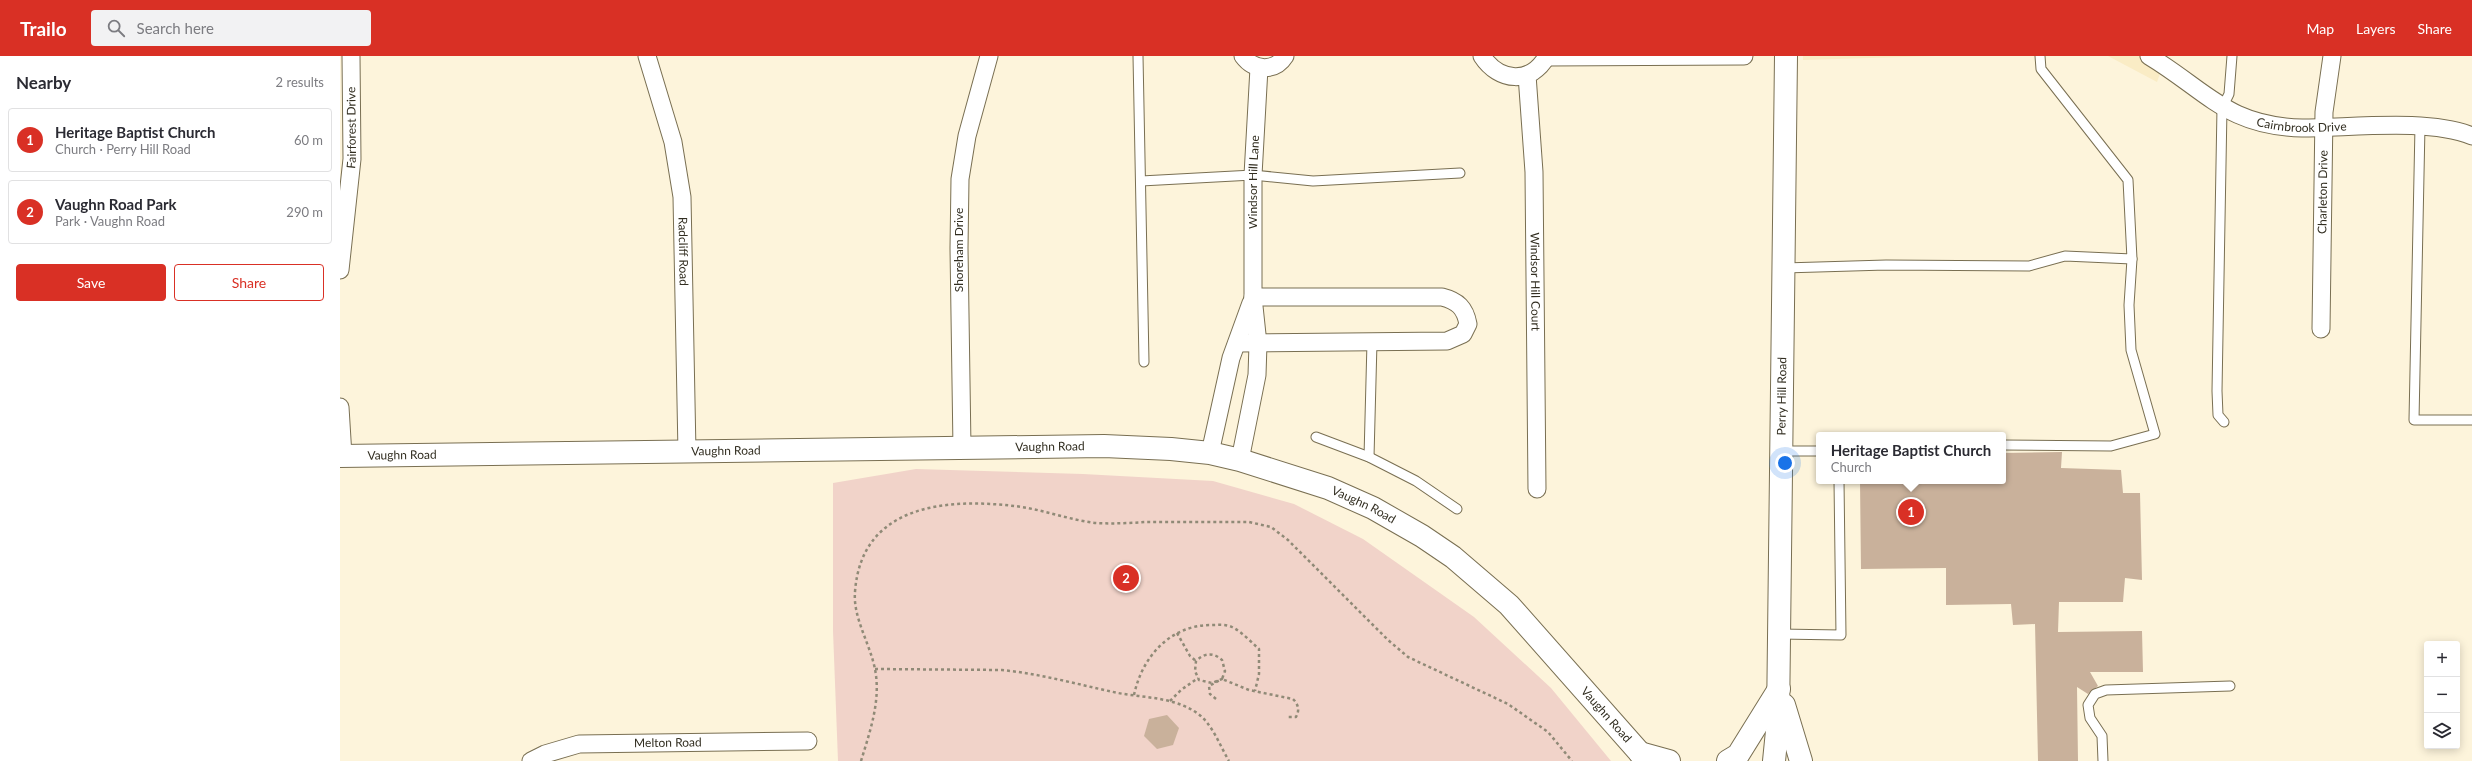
<!DOCTYPE html>
<meta charset="utf-8">
<style>
:root{--surface:#fff;--page:#f2f2f3;--text:#2b2b33;--muted:#7c7c81;--line:#e1e1e2;--accent:#d93025}
body{margin:0;font-family:Lato,sans-serif;background:var(--page);color:var(--text)}
.controls{position:absolute;right:12px;bottom:12px;display:grid;overflow:hidden;border-radius:4px;box-shadow:0 2px 10px #0003}
.controls button{width:36px;height:36px;display:grid;place-items:center;padding:0;border:0;border-bottom:1px solid var(--line);background:var(--surface);color:var(--text);font:20px sans-serif}
.you{position:absolute;left:1445px;top:407px;width:14px;height:14px;margin:-10px;border:3px solid #fff;border-radius:50%;background:#1a73e8;box-shadow:0 0 0 6px #1a73e833}
.badge{display:grid;place-items:center;width:26px;height:26px;border-radius:50%;background:var(--accent);color:#fff;font-size:13px;font-weight:700}
.pin{position:absolute;translate:-50% -50%;border:2px solid #fff;box-shadow:0 1px 4px #0006}
.popup{position:absolute;left:1476px;top:376px;width:190px;height:52px;box-sizing:border-box;display:grid;place-content:center;border-radius:4px;background:var(--surface);filter:drop-shadow(0 1px 3px #0005);font-size:13px;white-space:nowrap;color:var(--muted)}
.popup b{font-size:15px;color:var(--text)}
.popup::after{content:'';position:absolute;left:50%;top:100%;margin-left:-8px;border:8px solid transparent;border-top-color:var(--surface)}
.list{margin:0;padding:0;list-style:none}
h2{display:flex;justify-content:space-between;align-items:center;height:52px;margin:0;padding:0 16px;font-size:17px}
h2 small{font-size:13px;font-weight:400;color:var(--muted)}
.list li{display:grid;grid-template-columns:26px 1fr auto;gap:12px;align-items:center;box-sizing:border-box;height:64px;margin:0 8px 8px;padding:0 8px;border:1px solid var(--line);border-radius:4px}
.list b{display:block;font-size:15px;white-space:nowrap}
.list p{margin:0;font-size:13px;white-space:nowrap;color:var(--muted)}
.list em{font-size:13px;font-style:normal;color:var(--muted)}
.actions{display:flex;gap:8px;padding:12px 16px}
.actions a{flex:1;padding:9px 0;border:1px solid var(--accent);border-radius:4px;text-align:center;font-size:14px;color:var(--accent)}
.actions .main{background:var(--accent);color:#fff}
.icon{flex:none;width:22px;height:22px;fill:none;stroke:currentColor;stroke-width:2;stroke-linecap:round;stroke-linejoin:round}
.map{position:relative;flex:none;width:2132px;height:705px;overflow:hidden}
header{display:flex;align-items:center;gap:24px;box-sizing:border-box;height:56px;padding:0 20px;background:var(--accent);color:#fff}
header strong{font-size:19px}
nav{display:flex;gap:22px;margin-inline-start:auto;font-size:14px}
.search{width:280px;height:36px;background:var(--page);display:flex;align-items:center;gap:10px;box-sizing:border-box;padding:0 14px;border-radius:4px;color:var(--muted);font-size:15px}
main{display:flex}
aside{flex:1;background:var(--surface)}
.map>svg:first-child{display:block}
.built{fill:#faecc5}
.green{fill:#f1d3c9}
.building{fill:#c9b19b}
.lines{fill:none;stroke-linecap:round;stroke-linejoin:round}
.service-casing{stroke:#796f52;stroke-width:11}
.minor-casing{stroke:#796f52;stroke-width:19}
.secondary-casing{stroke:#796f52;stroke-width:24}
.path{stroke:#908a77;stroke-width:2.5;stroke-dasharray:3 3;stroke-linecap:butt}
.service{stroke:#fff;stroke-width:9}
.minor{stroke:#fff;stroke-width:17}
.secondary{stroke:#fff;stroke-width:22}
.labels{text-anchor:middle;stroke-width:3;stroke-linejoin:round;paint-order:stroke}
.street-label{font-size:12px;fill:#322e21;stroke:#fff}
</style>
<header>
<strong>Trailo</strong>
<div class="search"><svg class="icon" aria-label="search" viewBox="0 0 24 24"><circle cx="10" cy="10" r="6"/><path d="M15 15l6 6"/></svg>Search here</div>
<nav><a>Map</a><a>Layers</a><a>Share</a></nav>
</header>
<main>
<aside>
<h2>Nearby<small>2 results</small></h2>
<ul class="list">
<li><span class="badge">1</span><div><b>Heritage Baptist Church</b><p>Church · Perry Hill Road</p></div><em>60 m</em></li>
<li><span class="badge">2</span><div><b>Vaughn Road Park</b><p>Park · Vaughn Road</p></div><em>290 m</em></li>
</ul>
<div class="actions"><a class="main">Save</a><a>Share</a></div>
</aside>
<div class="map">
<svg width="2132" height="705" viewBox="0 0 2132 705">
<rect width="100%" height="100%" fill="#fdf4db"/>
<g class="built">
<polygon points="1463,0 1596,0 1463,4"/>
<polygon points="1768,0 1826,0 1817,26"/>
</g>
<polygon class="green" points="576,413 743,418 873,425 954,448 1023,483 1134,561 1211,632 1271,705 498,705 493,575 493,427"/>
<g class="building">
<polygon points="1722,396 1721,412 1781,414 1783,437 1800,437 1802,524 1785,522 1783,546 1719,546 1718,576 1802,575 1803,616 1750,616 1758,630 1748,638 1737,631 1738,705 1698,705 1695,568 1673,569 1671,548 1606,549 1606,512 1521,513 1520,425 1663,425 1663,397"/>
<polygon points="827,659 839,672 833,689 817,693 804,680 809,663"/>
</g>
<g class="lines">
<g class="service-casing">
<g id="service">
<polyline points="798,0 804,306"/>
<polyline points="2080,70 2074,364 2132,364"/>
<polyline points="801,125 913,119 973,125 1120,117"/>
<polyline points="1444,212 1546,209 1689,210 1725,200 1792,203 1788,124 1701,13 1700,0"/>
<polyline points="1884,366 1878,359 1877,335 1882,52 1889,38 1892,0"/>
<polyline points="976,381 1029,401 1076,425 1117,453"/>
<polyline points="1663,389 1771,390 1815,378 1791,294 1789,249 1792,203"/>
<polyline points="1441,395 1479,395"/>
<polyline points="1029,401 1032,286"/>
<polyline points="1439,578 1501,579 1499,425"/>
<polyline points="1763,705 1762,680 1750,662 1748,649 1755,638 1766,634 1890,630"/>
</g>
</g>
<g class="minor-casing">
<g id="minor">
<path id="s1" d="M307 0 333 86 342 141 347 396"/>
<path d="M903 0C914 15 935 16 945 0"/>
<path d="M1142 0C1159 26 1191 29 1207 0"/>
<path id="s2" d="M1809 0C1867 35 1887 70 1962 72 2011 72 2088 62 2132 80"/>
<polyline points="1207,1 1404,0"/>
<path id="s3" d="M1187 19 1194 116 1197 433"/>
<path id="s4" d="M0 214 12 103 11 0"/>
<path id="s5" d="M1981 273 1984 56 1992 0"/>
<path d="M897 287 1107 285 1123 278 1128 268C1125 252 1118 245 1102 241H913"/>
<polyline points="0,351 3,400"/>
<polyline points="622,392 619,192 620,123 627,80 649,0"/>
<polyline points="870,397 891,302 911,247"/>
<path id="s6" d="M900 404 917 319 918 288 913 241V119L919 12"/>
<path id="s7" d="M191 705 205 698 239 688 468 685"/>
</g>
</g>
<g class="secondary-casing">
<g id="secondary">
<path id="s8" d="M0 400 764 390 831 393 870 397 900 404 988 432 1033 452 1082 480 1113 501 1169 549 1307 705"/>
<polyline points="1444,649 1461,705"/>
<polyline points="1300,697 1329,705"/>
<polyline points="1388,705 1398,699 1439,633"/>
<path id="s9" d="M1434 705 1438 665 1446 0"/>
</g>
</g>
<g class="path">
<polyline points="837,577 850,600 856,605"/>
<path d="M535 613 662 614C702 618 740 629 778 637 805 642 834 641 857 657 872 667 880 690 889 705"/>
<path d="M794 639C802 601 830 569 871 569 878 569 886 568 892 571 902 576 911 586 919 593V618L915 635"/>
<path d="M876 643 870 638 869 630 882 623 872 627 859 624 855 615 856 605C864 597 873 596 882 604L885 615 882 623 909 634 953 643C958 648 960 654 956 661H947"/>
<polyline points="830,645 841,634 858,622"/>
<path d="M521 705C531 672 543 639 533 605 527 583 513 559 515 536 521 449 605 442 674 450 702 453 729 464 756 467 773 468 790 467 806 466 840 466 875 466 909 466L931 471 948 484 1048 584 1068 601 1168 648 1208 676 1232 705"/>
</g>
<use href="#service" class="service"/>
<use href="#minor" class="minor"/>
<use href="#secondary" class="secondary"/>
</g>
<g class="labels">
<g class="street-label">
<text dy="4" stroke="none"><textPath href="#s2" startOffset="172">Cairnbrook Drive</textPath></text>
<text dy="4" stroke="none"><textPath href="#s4" startOffset="143">Fairforest Drive</textPath></text>
<text dy="4" stroke="none"><textPath href="#s6" startOffset="280">Windsor Hill Lane</textPath></text>
<text dy="4" stroke="none"><textPath href="#s5" startOffset="137">Charleton Drive</textPath></text>
<text transform="translate(619 194) rotate(-90)" y="4">Shoreham Drive</text>
<text dy="4" stroke="none"><textPath href="#s1" startOffset="200">Radcliff Road</textPath></text>
<text dy="4" stroke="none"><textPath href="#s3" startOffset="207">Windsor Hill Court</textPath></text>
<text dy="4" stroke="none"><textPath href="#s9" startOffset="365">Perry Hill Road</textPath></text>
<text dy="4" stroke="none"><textPath href="#s8" startOffset="710">Vaughn Road</textPath></text>
<text dy="4" stroke="none"><textPath href="#s8" startOffset="386">Vaughn Road</textPath></text>
<text dy="4" stroke="none"><textPath href="#s8" startOffset="62">Vaughn Road</textPath></text>
<text dy="4" stroke="none"><textPath href="#s8" startOffset="1033">Vaughn Road</textPath></text>
<text dy="4" stroke="none"><textPath href="#s8" startOffset="1357">Vaughn Road</textPath></text>
<text dy="4" stroke="none"><textPath href="#s7" startOffset="140">Melton Road</textPath></text>
</g>
</g>
</svg>
<div class="controls">
<button>+</button>
<button>−</button>
<button><svg class="icon" aria-label="layers" viewBox="0 0 24 24"><path d="M12 4l9 5-9 5-9-5zM3 14l9 5 9-5"/></svg></button>
</div>
<div class="you"></div>
<div class="pin badge" style="left:1571px;top:456px">1</div>
<div class="popup"><b>Heritage Baptist Church</b>Church</div>
<div class="pin badge" style="left:786px;top:522px">2</div>
</div>
</main>
